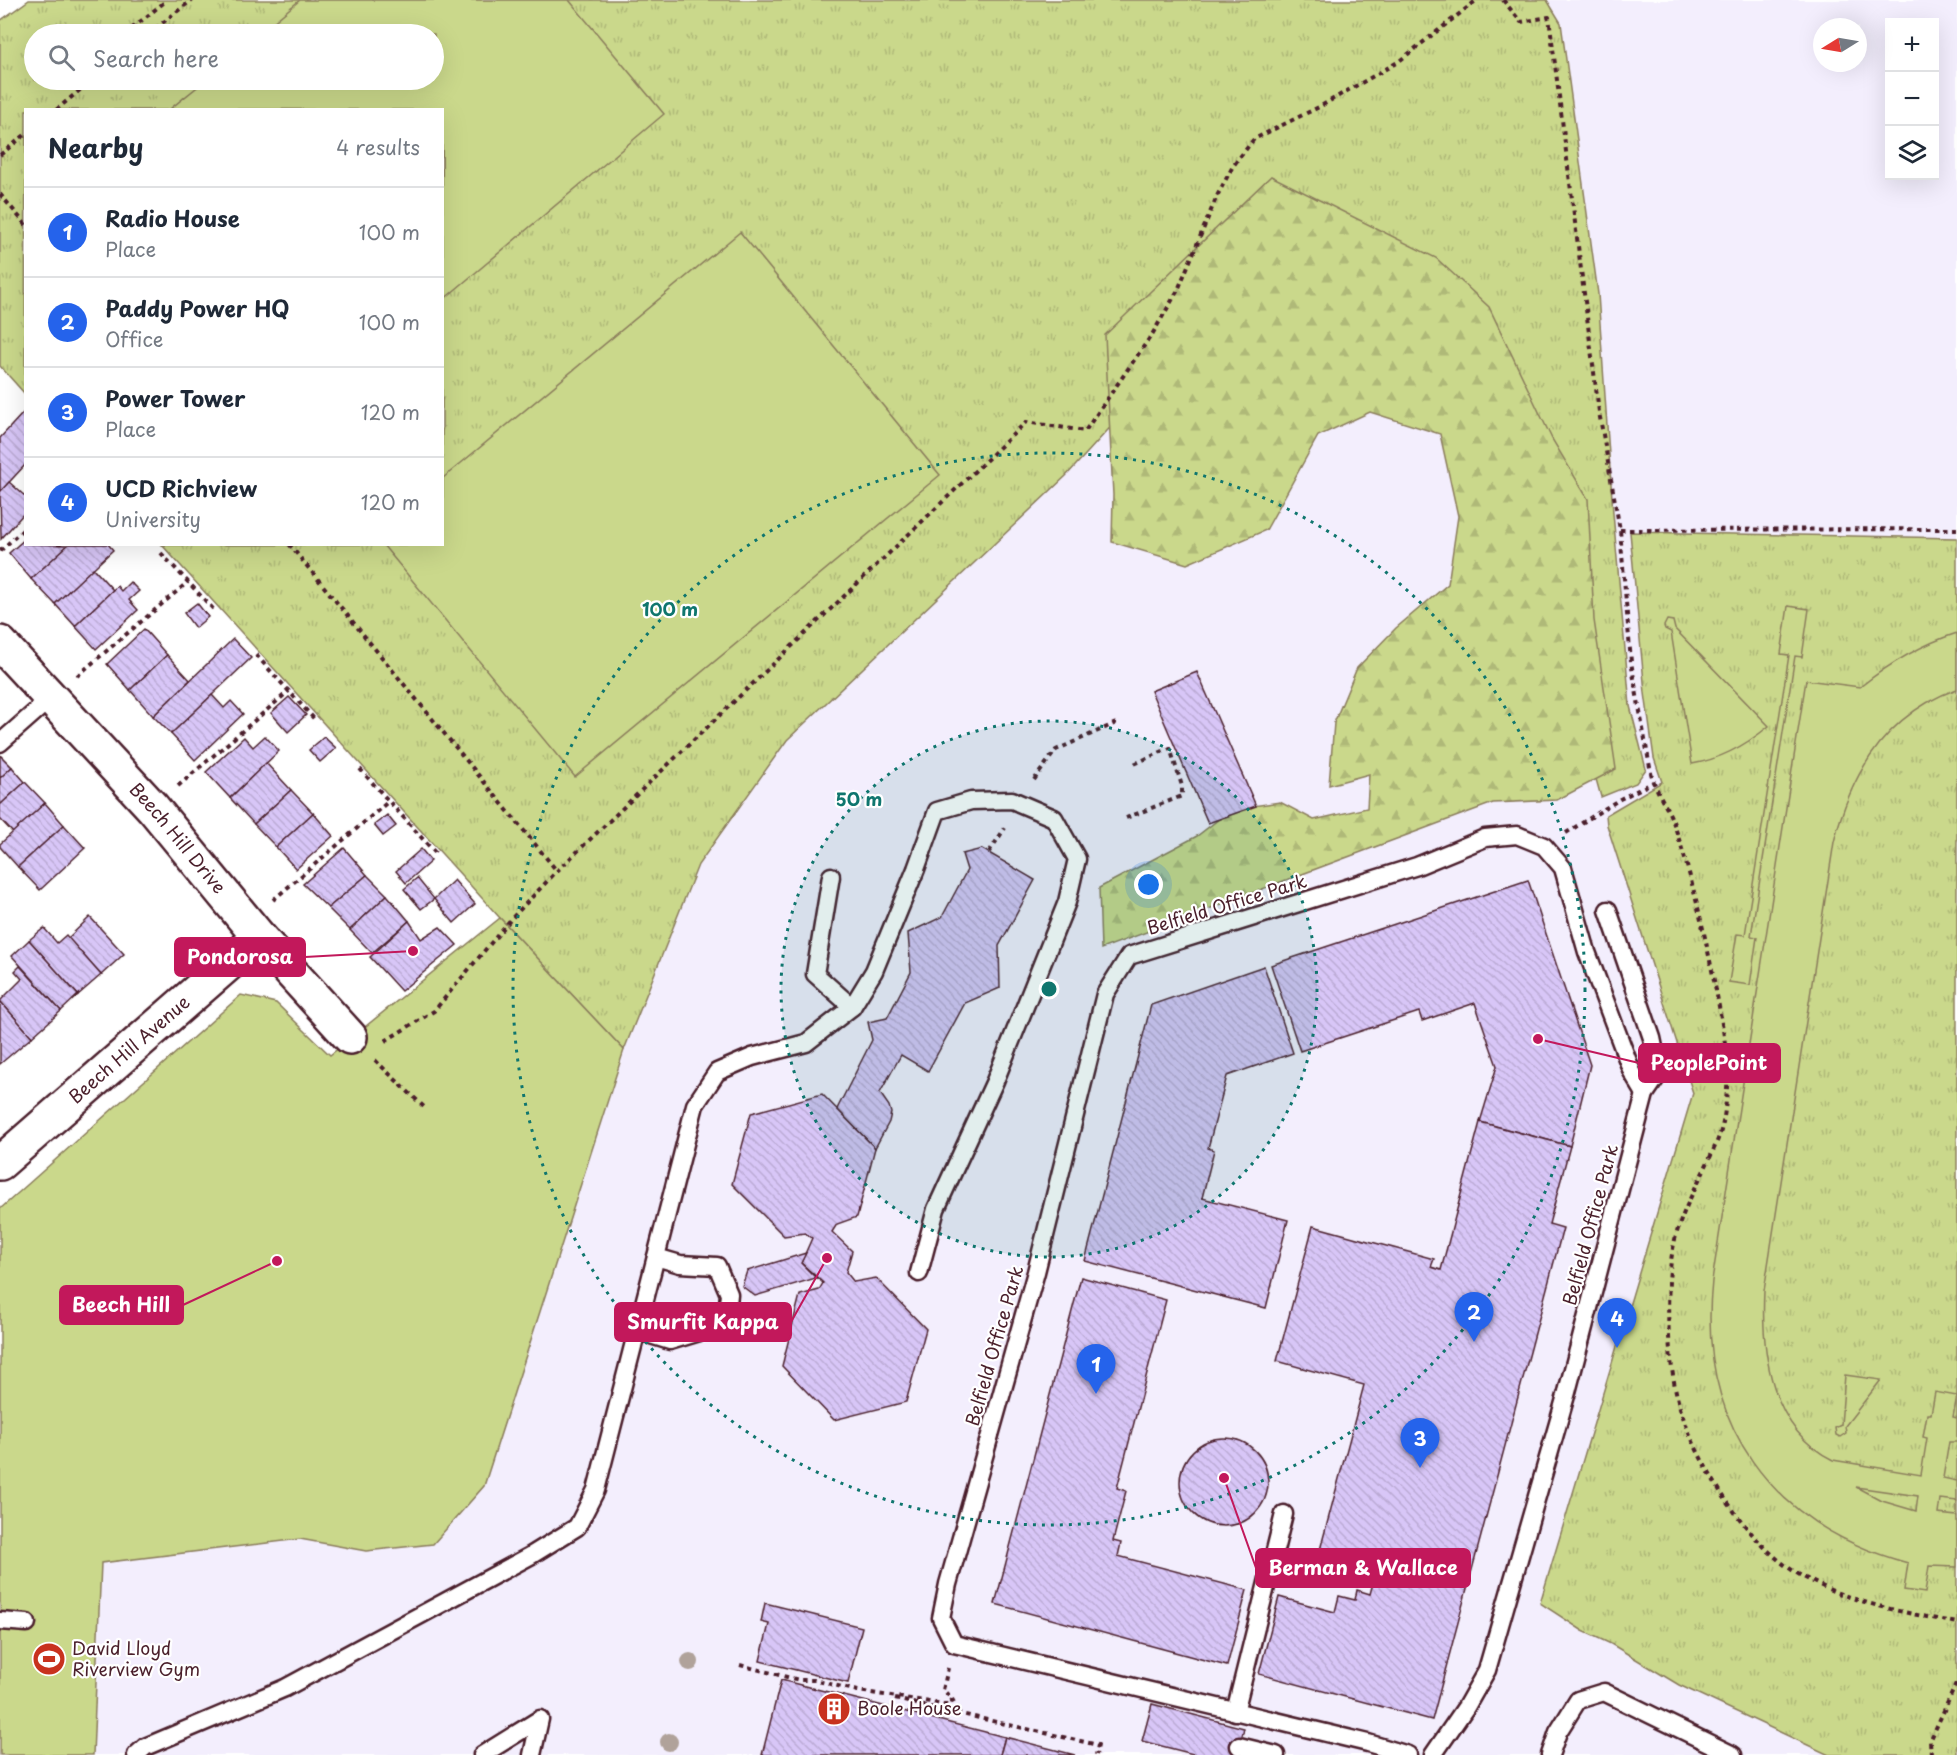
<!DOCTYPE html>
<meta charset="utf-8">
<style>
:root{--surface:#fff;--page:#f2f2f3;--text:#1f2937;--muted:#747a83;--line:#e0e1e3;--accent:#2563eb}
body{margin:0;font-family:"Playpen Sans",sans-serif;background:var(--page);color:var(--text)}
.controls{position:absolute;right:18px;top:18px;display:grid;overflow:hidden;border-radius:0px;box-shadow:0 6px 24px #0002}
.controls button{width:54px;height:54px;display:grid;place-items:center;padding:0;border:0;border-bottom:2px solid var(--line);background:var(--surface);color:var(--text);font:30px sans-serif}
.compass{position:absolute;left:1813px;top:18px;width:54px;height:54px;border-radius:50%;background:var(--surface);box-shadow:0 6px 24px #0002;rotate:259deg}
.you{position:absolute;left:1149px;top:885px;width:21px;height:21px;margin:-15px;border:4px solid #fff;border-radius:50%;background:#1a73e8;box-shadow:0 0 0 9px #1a73e833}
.badge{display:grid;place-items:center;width:39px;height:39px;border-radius:50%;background:var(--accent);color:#fff;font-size:20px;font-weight:700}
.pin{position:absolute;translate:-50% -50px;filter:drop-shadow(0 2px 3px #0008)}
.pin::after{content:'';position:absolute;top:32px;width:21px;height:18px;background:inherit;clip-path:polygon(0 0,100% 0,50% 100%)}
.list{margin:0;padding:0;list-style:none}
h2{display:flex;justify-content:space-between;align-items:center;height:78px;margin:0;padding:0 24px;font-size:26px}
h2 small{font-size:20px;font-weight:400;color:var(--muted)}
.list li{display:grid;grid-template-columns:39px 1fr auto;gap:18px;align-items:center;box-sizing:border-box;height:90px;padding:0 24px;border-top:2px solid var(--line)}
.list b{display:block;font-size:22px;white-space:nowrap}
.list p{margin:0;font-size:20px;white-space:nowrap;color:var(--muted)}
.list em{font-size:20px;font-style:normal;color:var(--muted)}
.icon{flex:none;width:33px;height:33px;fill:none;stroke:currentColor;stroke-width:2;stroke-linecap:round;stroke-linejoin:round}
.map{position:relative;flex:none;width:1957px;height:1755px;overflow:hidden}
.search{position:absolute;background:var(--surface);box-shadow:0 6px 24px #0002;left:24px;top:24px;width:420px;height:66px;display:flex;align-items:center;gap:15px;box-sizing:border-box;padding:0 21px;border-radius:33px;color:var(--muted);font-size:22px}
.panel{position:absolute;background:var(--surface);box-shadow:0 6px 24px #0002;left:24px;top:108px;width:420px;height:438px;border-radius:0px}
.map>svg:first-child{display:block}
.built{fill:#f3eefd;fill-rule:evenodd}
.grass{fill:url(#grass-tufts);stroke:#8a7c5b;stroke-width:1.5;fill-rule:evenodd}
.forest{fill:url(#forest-firs);stroke:#8a7c5b;stroke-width:1.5}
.park{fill:#cad88b;stroke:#8a7c5b;stroke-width:1.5;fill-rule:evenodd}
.building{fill:url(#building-back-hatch);stroke:#4a1f2b;stroke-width:1.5}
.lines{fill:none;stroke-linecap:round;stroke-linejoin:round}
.service-casing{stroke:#4a1f2b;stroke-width:21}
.minor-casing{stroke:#4a1f2b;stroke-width:38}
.path{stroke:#4a1f2b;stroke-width:4;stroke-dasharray:4.5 4.5;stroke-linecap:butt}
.service{stroke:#fff;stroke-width:16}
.minor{stroke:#fff;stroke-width:33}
.tree{fill:#b0a29a}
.ring{fill:none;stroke:#0f766e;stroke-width:3;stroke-dasharray:3 6}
.labels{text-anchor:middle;stroke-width:4.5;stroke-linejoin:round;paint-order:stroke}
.street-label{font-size:18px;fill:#4a1f2b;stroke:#fff}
.poi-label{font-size:18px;fill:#4a1f2b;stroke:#fff;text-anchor:start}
.centre{fill:#0f766e;stroke:#fff;stroke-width:3}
.ring-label{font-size:18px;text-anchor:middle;font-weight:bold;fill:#0f766e;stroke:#fff;stroke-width:4.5;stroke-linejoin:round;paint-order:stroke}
.leader{fill:none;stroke:#c2185b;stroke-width:2}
.callout-dot{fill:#c2185b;stroke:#fff;stroke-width:2}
.callout{fill:#c2185b;stroke:#c2185b;stroke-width:2}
.callout-label{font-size:20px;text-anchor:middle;font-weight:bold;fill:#fff}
</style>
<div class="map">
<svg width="1957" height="1755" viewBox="0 0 1957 1755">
<defs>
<pattern id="grass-tufts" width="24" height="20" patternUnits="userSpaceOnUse" patternTransform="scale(1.5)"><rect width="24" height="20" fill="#cad88b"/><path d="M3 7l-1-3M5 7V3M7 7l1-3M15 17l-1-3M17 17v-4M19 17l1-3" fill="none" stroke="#afb978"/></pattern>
<pattern id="forest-firs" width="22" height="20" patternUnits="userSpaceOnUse" patternTransform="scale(1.5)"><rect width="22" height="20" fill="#cad88b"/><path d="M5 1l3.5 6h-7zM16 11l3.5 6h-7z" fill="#afb978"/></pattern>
<pattern id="building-back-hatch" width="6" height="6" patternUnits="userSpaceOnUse" patternTransform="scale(1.5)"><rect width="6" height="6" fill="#d8c6f7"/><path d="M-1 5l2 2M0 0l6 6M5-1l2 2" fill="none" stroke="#bbaad4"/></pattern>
</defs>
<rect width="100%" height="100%" fill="#fff"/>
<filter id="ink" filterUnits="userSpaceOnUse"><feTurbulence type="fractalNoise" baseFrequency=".0167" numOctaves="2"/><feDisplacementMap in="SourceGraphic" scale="12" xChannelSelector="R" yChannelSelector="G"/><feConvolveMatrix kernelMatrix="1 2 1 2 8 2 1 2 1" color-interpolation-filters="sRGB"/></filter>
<g filter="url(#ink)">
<path class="built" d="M29 0H1957V1755H93L101 1563 300 1539 366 1551 484 1486 624 1050 500 918 162 545 442 544V110H26L25 394 0 366V21ZM1890 22H1934V176H1890ZM1822 27H1858V63H1822ZM34 34H434V80H34Z"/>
<g class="grass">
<path d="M29 0H1547L1561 23 1598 294 1613 513 1630 706 1646 769 1636 783 1601 797 1500 434 1300 219 1066 476 787 740 698 865 624 1050 500 918 162 545 442 544V110H26L25 394 0 366V21ZM34 34H434V80H34Z"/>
<polygon points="1630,532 1957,538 1957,1755 1829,1755 1679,1685 1611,1644 1583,1631 1540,1603 1693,1093 1607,825 1606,815 1662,782 1654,758 1645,693"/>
</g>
<polygon class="forest" points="1271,176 1436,258 1489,307 1552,439 1588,499 1594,620 1616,769 1557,800 1493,803 1101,949 1099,888 1197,836 1232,809 1280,802 1314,820 1367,808 1369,774 1329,785 1334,723 1357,668 1396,628 1448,584 1458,516 1440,434 1370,412 1318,436 1266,530 1187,564 1112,542 1113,495 1105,335"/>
<g class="park">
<polygon points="300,0 569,0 664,114 443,300 442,110 170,109 206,80 434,80 434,34 259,34"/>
<polygon points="740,232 940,475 575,777 383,545 442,544 443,478"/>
<polygon points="1788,606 1809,609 1802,657 1795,656 1751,936 1757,937 1750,985 1729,982 1737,934 1745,935 1789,655 1781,654"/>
<path d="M1667 620 1673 621 1675 629 1769 726C1746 745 1722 759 1692 764L1671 632 1665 629 1664 626Z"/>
<path d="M1957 633V689C1886 714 1851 773 1834 842L1764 1291C1761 1353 1771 1430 1833 1460L1921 1475 1927 1438 1923 1437 1927 1414H1931L1935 1392 1957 1396 1953 1417 1957 1418V1442H1949L1943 1478 1957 1481V1501L1940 1499 1938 1514 1957 1516V1567L1929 1566 1925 1593 1904 1590 1908 1563C1770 1526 1697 1423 1712 1281L1806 680 1860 687C1890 663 1920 645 1957 633ZM1856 1487 1918 1496 1916 1511 1882 1501Z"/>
<polygon points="500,918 624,1050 484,1486 433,1544 366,1551 300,1539 101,1563 93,1755 0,1755 0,1209 241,995 276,1003 330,1055"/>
<polygon points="1845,1375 1881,1380 1845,1426 1846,1433 1840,1437 1836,1435 1835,1428 1841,1425"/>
</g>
<g class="building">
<polygon points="23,413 26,415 26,464 0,492 0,438"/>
<polygon points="9,482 26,497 26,511 1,539 0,492"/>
<polygon points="26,538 26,544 69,545 31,579 9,553"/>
<polygon points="108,544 113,550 55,604 31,579 69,544"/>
<polygon points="93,568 113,590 75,626 55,604"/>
<polygon points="130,582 139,591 129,600 138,610 96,649 75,626 117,586 121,591"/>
<polygon points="197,603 208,617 195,628 184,613"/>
<polygon points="144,629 167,655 130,690 107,664"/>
<polygon points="233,639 251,658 171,734 153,716"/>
<polygon points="167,655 190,680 153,716 130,690"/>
<polygon points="1197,672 1256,806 1208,823 1151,691"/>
<polygon points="212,695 224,708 231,701 243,714 195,760 171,734"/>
<polygon points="289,697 306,715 288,732 271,713"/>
<polygon points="265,736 279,751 230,798 206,772 244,737 253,747"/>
<polygon points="324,737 336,748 320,762 309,750"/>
<polygon points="0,755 12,767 0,778"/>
<polygon points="266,763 291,790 254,824 230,798"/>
<polygon points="12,767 25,782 0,805 0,778"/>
<polygon points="25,782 45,803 13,833 0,819 0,805"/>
<polygon points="291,790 313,813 276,847 254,824"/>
<polygon points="45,803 64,825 18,867 0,847 0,844"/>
<polygon points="313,813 333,836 296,869 276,847"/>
<polygon points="387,815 396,826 383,836 374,825"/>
<polygon points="64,825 85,848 40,890 18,867"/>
<polygon points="344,848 367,875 328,908 303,884"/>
<polygon points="421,849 431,861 406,883 396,871"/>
<polygon points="982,849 1035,880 999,946 1000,988 965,1003 928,1071 901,1055 880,1093 889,1106 891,1113 889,1122 875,1148 837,1109 872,1040 868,1022 887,1018 911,972 908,933 942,917 967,870 962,854"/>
<polygon points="367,875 387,895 350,930 328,908"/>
<polygon points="417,878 434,899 421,909 404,889"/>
<polygon points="454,880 475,904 454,923 434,899"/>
<polygon points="1528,880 1590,1065 1570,1146 1480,1122 1497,1066 1475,1003 1422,1021 1419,1012 1300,1051 1271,965"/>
<polygon points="387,895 409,921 372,953 350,930"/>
<polygon points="90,917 124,954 101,975 67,939"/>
<polygon points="409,921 421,939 440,927 457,945 401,991 370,957"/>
<polygon points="44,928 57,943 66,935 101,975 78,995 29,940"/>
<polygon points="29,940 78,995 61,1011 12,956"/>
<polygon points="20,966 61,1011 32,1037 0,1001 22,979 15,971"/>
<polygon points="1264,966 1293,1053 1227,1076 1208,1148 1214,1150 1202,1198 1288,1220 1266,1308 1085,1261 1151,1005"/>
<polygon points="0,1001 32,1037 0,1064"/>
<polygon points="822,1094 875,1148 857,1217 837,1224 832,1232 852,1251 846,1272 854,1282 876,1278 926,1329 906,1402 834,1420 782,1366 800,1295 819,1290 823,1283 801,1263 812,1238 805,1233 784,1236 732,1184 751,1113"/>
<polygon points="1480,1122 1570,1146 1549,1224 1563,1228 1432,1720 1259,1674 1279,1597 1335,1612 1339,1596 1355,1600 1357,1590 1370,1594 1378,1565 1320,1550 1364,1385 1277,1361 1313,1226 1434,1259 1431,1267 1441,1270"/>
<polygon points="806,1253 801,1263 816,1278 755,1296 742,1286 747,1271"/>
<polygon points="1081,1277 1166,1300 1117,1488 1126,1491 1113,1541 1121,1543 1118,1556 1247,1590 1227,1666 995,1604"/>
<circle cx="1224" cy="1482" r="44"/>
<polygon points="765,1603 862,1627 848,1683 760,1661 769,1624 761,1622"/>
<polygon points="781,1680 1005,1737 1000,1755 762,1755"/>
<polygon points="1152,1704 1244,1728 1237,1755 1197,1755 1142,1741"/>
<polygon points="1005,1737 1075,1755 1000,1755"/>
</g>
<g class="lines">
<g class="service-casing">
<g id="service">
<polyline points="0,743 51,698"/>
<polyline points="831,876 815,974 852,1007"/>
<polyline points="638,1331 670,1341 726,1324 729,1294 717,1266 680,1264 656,1257"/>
<polyline points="0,1621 27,1623"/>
<polyline points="1235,1712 1284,1514"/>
<polyline points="1239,1746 1276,1755"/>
<polyline points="136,1755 145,1747 285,1688 530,1556 577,1527 596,1490 695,1105 717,1072 752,1057 806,1043 852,1007 874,971 916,869 937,811 971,801 1012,800 1054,818 1077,859 1067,902 995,1081 936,1209 919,1273"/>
<polyline points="482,1755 540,1719 532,1755"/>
<polyline points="1408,1755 1368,1743 954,1644 941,1618 948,1584 1036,1272 1105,994 1129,956 1417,866 1485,838 1517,835 1544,846 1563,868 1587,952 1632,1072 1645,1094"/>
<polyline points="1433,1755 1466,1707 1487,1670 1567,1392 1645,1094 1656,1078 1657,1062 1652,1038 1608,910"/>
<polyline points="1550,1755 1558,1732 1578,1700 1604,1692 1733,1755"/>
</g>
</g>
<g class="minor-casing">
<g id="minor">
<path id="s1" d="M0 643 153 808 259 937 350 1037"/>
<path id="s2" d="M0 1163 259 937"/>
</g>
</g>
<g class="path">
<path d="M1503 0 1521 22 1549 17 1599 412 1620 530 1631 662 1651 773C1656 793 1670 810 1676 830 1694 885 1707 943 1718 1001 1723 1029 1729 1060 1727 1088 1726 1104 1724 1125 1718 1139 1704 1175 1682 1206 1674 1244 1664 1288 1667 1371 1682 1414 1700 1467 1746 1541 1795 1572 1844 1602 1902 1612 1957 1623"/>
<polyline points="125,34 167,0"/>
<polyline points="148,34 192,0"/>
<polyline points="56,110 92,80"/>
<polyline points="0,155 26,134"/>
<polyline points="0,194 26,225"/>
<polyline points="1620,530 1957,529"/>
<polyline points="289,544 557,871"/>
<polyline points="0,551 26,527"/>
<polyline points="161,553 215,611"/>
<polyline points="256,655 316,721"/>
<polyline points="77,676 188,582"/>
<polyline points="360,769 438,856"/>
<polyline points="1034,780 1056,750 1116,723"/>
<polyline points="178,786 289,691"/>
<polyline points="1126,818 1182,796 1182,786 1170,748 1134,764"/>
<polyline points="1566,833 1620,799 1654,782"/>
<polyline points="989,852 1005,828"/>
<polyline points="273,900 389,801"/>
<polyline points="385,1041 434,1011 511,919 557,871 1026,422 1085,431 1153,333 1178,290 1217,196 1233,166 1254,139 1319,107 1398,62 1477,0"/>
<polyline points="375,1060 424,1107"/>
<polyline points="740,1665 799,1680 814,1680 858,1691 950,1705 952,1699 943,1690 948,1668"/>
<polyline points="895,1699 1098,1745 1096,1755"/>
<polyline points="952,1699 960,1713"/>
<polyline points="1931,1755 1930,1741 1957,1682"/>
</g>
<use href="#service" class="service"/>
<use href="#minor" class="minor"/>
</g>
<g class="tree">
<circle cx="690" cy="1662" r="9"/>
<circle cx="669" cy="1742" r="9"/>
</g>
</g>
<circle cx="1049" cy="989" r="268" fill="#0f766e" fill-opacity=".12"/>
<g class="ring">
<circle cx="1049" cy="989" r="268"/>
<circle cx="1049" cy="989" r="536"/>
</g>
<defs>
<g id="stadium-disc" transform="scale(1.725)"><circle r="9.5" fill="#c8321e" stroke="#fff"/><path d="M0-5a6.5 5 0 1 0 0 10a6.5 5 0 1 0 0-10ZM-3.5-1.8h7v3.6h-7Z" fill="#fff"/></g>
<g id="building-disc" transform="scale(1.725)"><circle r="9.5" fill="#c8321e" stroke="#fff"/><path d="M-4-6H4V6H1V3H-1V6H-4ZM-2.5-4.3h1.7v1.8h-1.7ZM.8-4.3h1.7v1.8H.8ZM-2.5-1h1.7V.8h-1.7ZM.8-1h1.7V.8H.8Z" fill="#fff"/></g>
</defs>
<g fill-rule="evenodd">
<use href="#stadium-disc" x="49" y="1659"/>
<use href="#building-disc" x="834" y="1709"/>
</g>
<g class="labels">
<g class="street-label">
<text dy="6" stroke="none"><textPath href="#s1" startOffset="264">Beech Hill Drive</textPath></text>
<text transform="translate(1227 905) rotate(-17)" y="6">Belfield Office Park</text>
<text dy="6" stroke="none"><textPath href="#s2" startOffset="172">Beech Hill Avenue</textPath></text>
<text transform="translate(1591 1225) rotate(-75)" y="6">Belfield Office Park</text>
<text transform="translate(995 1346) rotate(-74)" y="6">Belfield Office Park</text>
</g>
<g class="poi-label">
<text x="72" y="1655">David Lloyd<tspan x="72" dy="21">Riverview Gym</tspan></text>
<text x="857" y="1715">Boole House</text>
</g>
</g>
<circle cx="1049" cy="989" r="9" class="centre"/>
<g class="ring-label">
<text x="670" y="616">100 m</text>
<text x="859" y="806">50 m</text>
</g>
<path class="leader" d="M413 951L305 957M1538 1039L1639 1063M277 1261L183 1305M827 1258L791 1322M1224 1478L1256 1568"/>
<g class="callout-dot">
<circle cx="413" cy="951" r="6"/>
<circle cx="1538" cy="1039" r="6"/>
<circle cx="277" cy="1261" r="6"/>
<circle cx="827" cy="1258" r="6"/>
<circle cx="1224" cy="1478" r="6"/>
</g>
<g class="callout">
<rect x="175" y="938" width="130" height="38" rx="6"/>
<rect x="1639" y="1044" width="141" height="38" rx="6"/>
<rect x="60" y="1286" width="123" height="38" rx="6"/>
<rect x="615" y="1303" width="176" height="38" rx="6"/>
<rect x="1256" y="1549" width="214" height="38" rx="6"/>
</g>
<g class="callout-label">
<text x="240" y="964">Pondorosa</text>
<text x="1709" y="1070">PeoplePoint</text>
<text x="121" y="1312">Beech Hill</text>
<text x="703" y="1329">Smurfit Kappa</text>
<text x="1363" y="1575">Berman &amp; Wallace</text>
</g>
</svg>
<div class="controls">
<button>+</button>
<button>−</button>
<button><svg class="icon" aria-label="layers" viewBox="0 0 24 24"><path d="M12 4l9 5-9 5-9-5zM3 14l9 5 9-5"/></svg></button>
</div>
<svg class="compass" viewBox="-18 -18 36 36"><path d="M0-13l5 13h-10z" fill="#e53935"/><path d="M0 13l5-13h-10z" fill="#747a83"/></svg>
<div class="you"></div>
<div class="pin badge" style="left:1096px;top:1394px">1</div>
<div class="pin badge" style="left:1474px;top:1342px">2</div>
<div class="pin badge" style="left:1420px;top:1468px">3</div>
<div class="pin badge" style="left:1617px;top:1348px">4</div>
<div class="search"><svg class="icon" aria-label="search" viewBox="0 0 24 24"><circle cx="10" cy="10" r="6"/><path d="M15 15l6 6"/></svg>Search here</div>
<section class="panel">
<h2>Nearby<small>4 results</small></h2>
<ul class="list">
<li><span class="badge">1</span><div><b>Radio House</b><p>Place</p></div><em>100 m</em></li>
<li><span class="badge">2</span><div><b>Paddy Power HQ</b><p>Office</p></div><em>100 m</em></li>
<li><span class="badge">3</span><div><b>Power Tower</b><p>Place</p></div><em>120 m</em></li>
<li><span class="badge">4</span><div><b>UCD Richview</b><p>University</p></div><em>120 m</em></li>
</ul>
</section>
</div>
